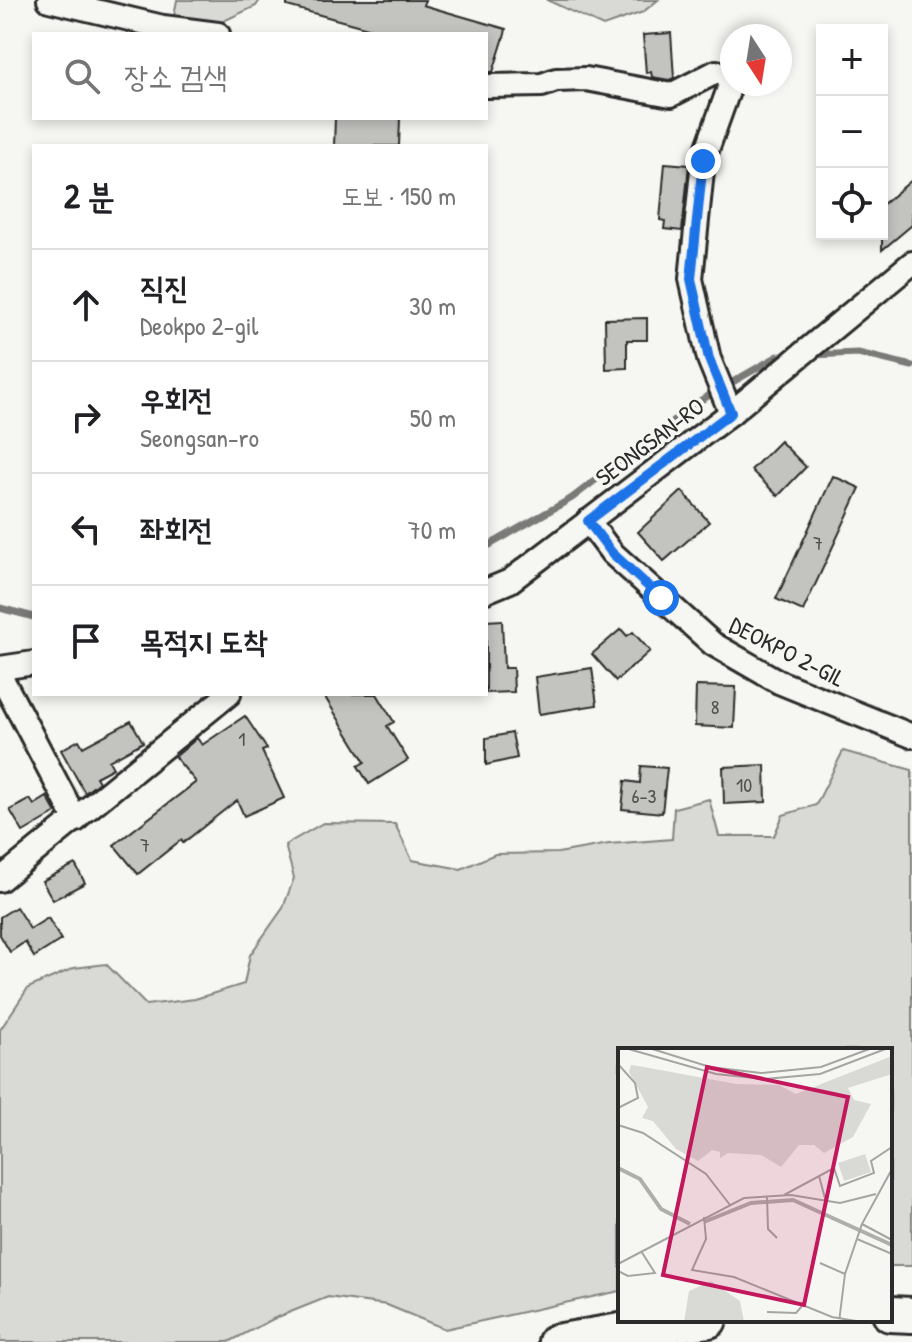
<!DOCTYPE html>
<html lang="ko">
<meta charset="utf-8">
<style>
:root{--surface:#fff;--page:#f2f2f2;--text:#202124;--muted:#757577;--line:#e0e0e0}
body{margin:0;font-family:"Patrick Hand","Poor Story",sans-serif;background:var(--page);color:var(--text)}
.controls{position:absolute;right:24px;top:24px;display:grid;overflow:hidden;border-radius:0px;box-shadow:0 4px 12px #0003}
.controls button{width:72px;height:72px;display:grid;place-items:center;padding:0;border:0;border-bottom:2px solid var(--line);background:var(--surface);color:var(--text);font:40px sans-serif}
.compass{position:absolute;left:720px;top:24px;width:72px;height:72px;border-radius:50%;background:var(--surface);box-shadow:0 4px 12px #0003;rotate:168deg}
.stop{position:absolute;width:24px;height:24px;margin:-18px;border:6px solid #1a73e8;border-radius:50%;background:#fff}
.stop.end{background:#1a73e8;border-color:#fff;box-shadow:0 2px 8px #0008}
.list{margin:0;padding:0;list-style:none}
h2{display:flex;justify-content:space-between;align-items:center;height:104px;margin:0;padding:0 32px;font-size:34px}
h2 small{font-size:26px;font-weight:400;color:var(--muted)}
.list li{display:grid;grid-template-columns:52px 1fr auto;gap:24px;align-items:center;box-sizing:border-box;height:112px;padding:0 32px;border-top:2px solid var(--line)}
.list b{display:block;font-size:30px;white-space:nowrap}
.list p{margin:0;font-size:26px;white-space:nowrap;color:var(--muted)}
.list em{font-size:26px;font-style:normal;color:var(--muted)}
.icon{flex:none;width:44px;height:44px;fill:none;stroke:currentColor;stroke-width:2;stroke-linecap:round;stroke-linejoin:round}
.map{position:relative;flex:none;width:912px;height:1342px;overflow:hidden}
.search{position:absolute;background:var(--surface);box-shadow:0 4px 12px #0003;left:32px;top:32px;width:456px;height:88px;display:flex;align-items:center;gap:20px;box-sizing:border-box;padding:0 28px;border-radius:0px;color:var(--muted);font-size:30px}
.panel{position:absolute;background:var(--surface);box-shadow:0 4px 12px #0003;left:32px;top:144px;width:456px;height:552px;border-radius:0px}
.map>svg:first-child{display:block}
.green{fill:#d9d9d5;stroke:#828280;stroke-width:2}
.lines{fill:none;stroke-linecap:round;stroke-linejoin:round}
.stream{stroke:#7a7a78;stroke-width:7}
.building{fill:#c3c3c0;stroke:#2b2b2b;stroke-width:2}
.minor-casing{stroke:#2b2b2b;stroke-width:28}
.highway-casing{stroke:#2b2b2b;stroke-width:40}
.minor{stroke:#f6f6f2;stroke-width:22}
.highway{stroke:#f6f6f2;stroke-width:34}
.route{stroke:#1a73e8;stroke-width:10}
.labels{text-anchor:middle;stroke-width:7;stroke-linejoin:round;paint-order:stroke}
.number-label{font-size:20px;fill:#515150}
.street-label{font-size:24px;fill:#2b2b2b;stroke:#f6f6f2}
.inset-river{fill:none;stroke:#aeaeab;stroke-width:4}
.inset-road{fill:none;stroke:#a5a5a2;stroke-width:2}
.view{fill:#c2185b;fill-opacity:0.15;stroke:#c2185b;stroke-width:4}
.inset-edge{fill:none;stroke:#2b2b2b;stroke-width:4}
</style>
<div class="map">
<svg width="912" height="1342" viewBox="0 0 912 1342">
<rect width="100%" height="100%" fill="#f6f6f2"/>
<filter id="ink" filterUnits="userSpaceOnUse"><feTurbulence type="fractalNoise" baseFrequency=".0125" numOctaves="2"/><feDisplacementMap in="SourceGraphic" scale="16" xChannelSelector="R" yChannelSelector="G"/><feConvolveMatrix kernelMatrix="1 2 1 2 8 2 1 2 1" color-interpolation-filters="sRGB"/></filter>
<g filter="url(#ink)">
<g class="green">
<polygon points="177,0 260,0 256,6 215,25 173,21"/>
<polygon points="547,0 658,0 643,12 603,26"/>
<polygon points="843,751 912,770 912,1266 890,1266 890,1050 620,1050 620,1291 445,1329 387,1305 328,1297 273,1319 229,1342 0,1342 0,1030 28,988 74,968 106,964 146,1005 195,999 244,984 250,955 283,908 294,878 285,845 323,823 395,824 412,860 461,869 495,854 558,853 609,844 672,839 674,808 709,799 719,836 774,836 783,815 816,805"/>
</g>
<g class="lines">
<g class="stream">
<polyline points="812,355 858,353 912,366"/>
<polyline points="486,547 572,498 696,403 778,356 791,355"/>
<polyline points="0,608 34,617"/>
</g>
</g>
<g class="building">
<polygon points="287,0 425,0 423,5 506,29 505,34 493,72 486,72 486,34 390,34 287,6"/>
<polygon points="671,33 674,78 669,80 652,77 651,72 646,73 643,35"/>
<polygon points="335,118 400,118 399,146 334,146"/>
<polygon points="665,163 689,165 682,231 664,229 665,221 660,220"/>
<polygon points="912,180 912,225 882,250 882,205"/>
<polygon points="647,318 647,340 627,340 627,368 606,369 605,319"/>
<polygon points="780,441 806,467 778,496 751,470"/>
<polygon points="833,476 860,488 803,611 776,599"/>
<polygon points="682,491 709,522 664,561 638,532"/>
<polygon points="502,620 504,668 513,668 514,692 486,693 486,621"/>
<polygon points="621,629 627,636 633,632 650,651 616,681 592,654"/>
<polygon points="592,668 597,705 539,714 535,677"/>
<polygon points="696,686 736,687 734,728 695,726"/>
<polygon points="323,694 377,694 394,722 387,726 408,760 369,784 358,766 365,762"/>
<polygon points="245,716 267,749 262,751 284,798 244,816 237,800 183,843 181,840 138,874 114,845 196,782 175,757 197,738 202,745"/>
<polygon points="131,721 143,742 109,761 113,768 96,777 99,782 85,793 61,750 79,740 83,747"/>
<polygon points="512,733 517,758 486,765 486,738"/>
<polygon points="765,765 766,802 724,804 723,767"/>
<polygon points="641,766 667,768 662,813 622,809 625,781 640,783"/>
<polygon points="47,797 56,813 23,832 10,810 30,799 34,805"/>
<polygon points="75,864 85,883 53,900 42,881"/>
<polygon points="16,907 30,929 48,918 61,940 34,957 25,942 10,952 0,935 0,917"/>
</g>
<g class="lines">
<g class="minor-casing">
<g id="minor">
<polyline points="49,0 163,27 218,34"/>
<polyline points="486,86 542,85 556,80 586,79 671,95 716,72 732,75"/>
<polyline points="731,413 709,359 691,279 703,161 732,80"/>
<polyline points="588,521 612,553 713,644 779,682 912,736"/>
<polyline points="486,591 510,581 731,413 912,263"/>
<polyline points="0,668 34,663"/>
<polyline points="0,675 76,820"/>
<polyline points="0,880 229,694"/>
</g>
</g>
<g class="highway-casing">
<g id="highway">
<polyline points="890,1314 912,1315"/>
<polyline points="556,1342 626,1330 709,1320"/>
</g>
</g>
<use href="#minor" class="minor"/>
<use href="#highway" class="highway"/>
</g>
</g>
<g class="lines" filter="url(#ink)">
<polyline class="route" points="661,598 612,553 588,521 731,413 709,359 691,279 703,161"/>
</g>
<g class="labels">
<g class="number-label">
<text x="818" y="550">7</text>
<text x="715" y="714">8</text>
<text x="242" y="746">1</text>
<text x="744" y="792">10</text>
<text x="644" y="803">6-3</text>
<text x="145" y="852">7</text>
</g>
<g class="street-label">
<text transform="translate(650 442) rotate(-37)" y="8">SEONGSAN-RO</text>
<text transform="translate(787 652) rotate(27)" y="8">DEOKPO 2-GIL</text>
</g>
</g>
<g transform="translate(618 1048)">
<rect width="274" height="274" fill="#f6f6f2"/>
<path d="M274 8V26L230 40 236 52 253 56 235 89 206 105 196 97H181L163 119 143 107 110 105 102 110V104L94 102 80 113 58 101 35 73 24 70 30 59 11 24 13 17 26 19 118 36 161 37 178 46ZM247 106 253 124 226 133 220 115ZM93 233 122 253 126 274H66L71 243Z" fill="#d9d9d5"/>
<path class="inset-river" d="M0 120 22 131 43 161 72 176M86 174 133 155 175 152 274 197"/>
<path class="inset-road" d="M7 0 98 26 147 31 202 26 270 0M31 0 92 19 143 25 203 19 254 0M0 16 17 35 20 50 0 60M0 77 25 85 88 126 112 157M201 128 208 154M166 147 216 120 222 138 256 125 253 113 274 99M149 148 150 181 159 190M86 169 88 191 74 222 116 229 214 269 244 274M244 176 274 192M239 191 274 206M202 215 227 226M0 216 126 150 173 147 222 155 258 146M0 223 10 228 37 225 23 203M149 264 178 265 184 258M221 274 227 226 244 176 274 121"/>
<path class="view" d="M89 19 230 49 186 257 45 227Z"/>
<rect width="274" height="274" class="inset-edge"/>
</g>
</svg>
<div class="controls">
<button>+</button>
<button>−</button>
<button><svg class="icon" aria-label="locate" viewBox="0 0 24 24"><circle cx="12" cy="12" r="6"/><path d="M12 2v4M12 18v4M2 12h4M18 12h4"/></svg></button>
</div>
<svg class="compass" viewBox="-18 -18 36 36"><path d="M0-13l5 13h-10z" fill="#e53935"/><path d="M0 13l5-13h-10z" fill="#757577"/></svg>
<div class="stop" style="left:661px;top:598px"></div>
<div class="stop end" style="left:703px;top:161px"></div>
<div class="search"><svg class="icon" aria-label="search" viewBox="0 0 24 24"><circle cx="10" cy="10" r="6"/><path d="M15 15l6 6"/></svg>장소 검색</div>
<section class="panel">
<h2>2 분<small>도보 · 150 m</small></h2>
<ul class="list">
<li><svg class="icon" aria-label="ahead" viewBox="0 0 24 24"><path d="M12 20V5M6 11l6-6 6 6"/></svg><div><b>직진</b><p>Deokpo 2-gil</p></div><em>30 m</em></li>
<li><svg class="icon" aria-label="right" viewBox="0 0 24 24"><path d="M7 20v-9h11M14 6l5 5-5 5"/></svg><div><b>우회전</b><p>Seongsan-ro</p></div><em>50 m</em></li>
<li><svg class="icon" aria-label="left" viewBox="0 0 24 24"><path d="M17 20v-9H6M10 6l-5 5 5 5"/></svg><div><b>좌회전</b></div><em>70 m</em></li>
<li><svg class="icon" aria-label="arrive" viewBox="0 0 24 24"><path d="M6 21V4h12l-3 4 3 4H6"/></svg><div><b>목적지 도착</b></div></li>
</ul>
</section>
</div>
